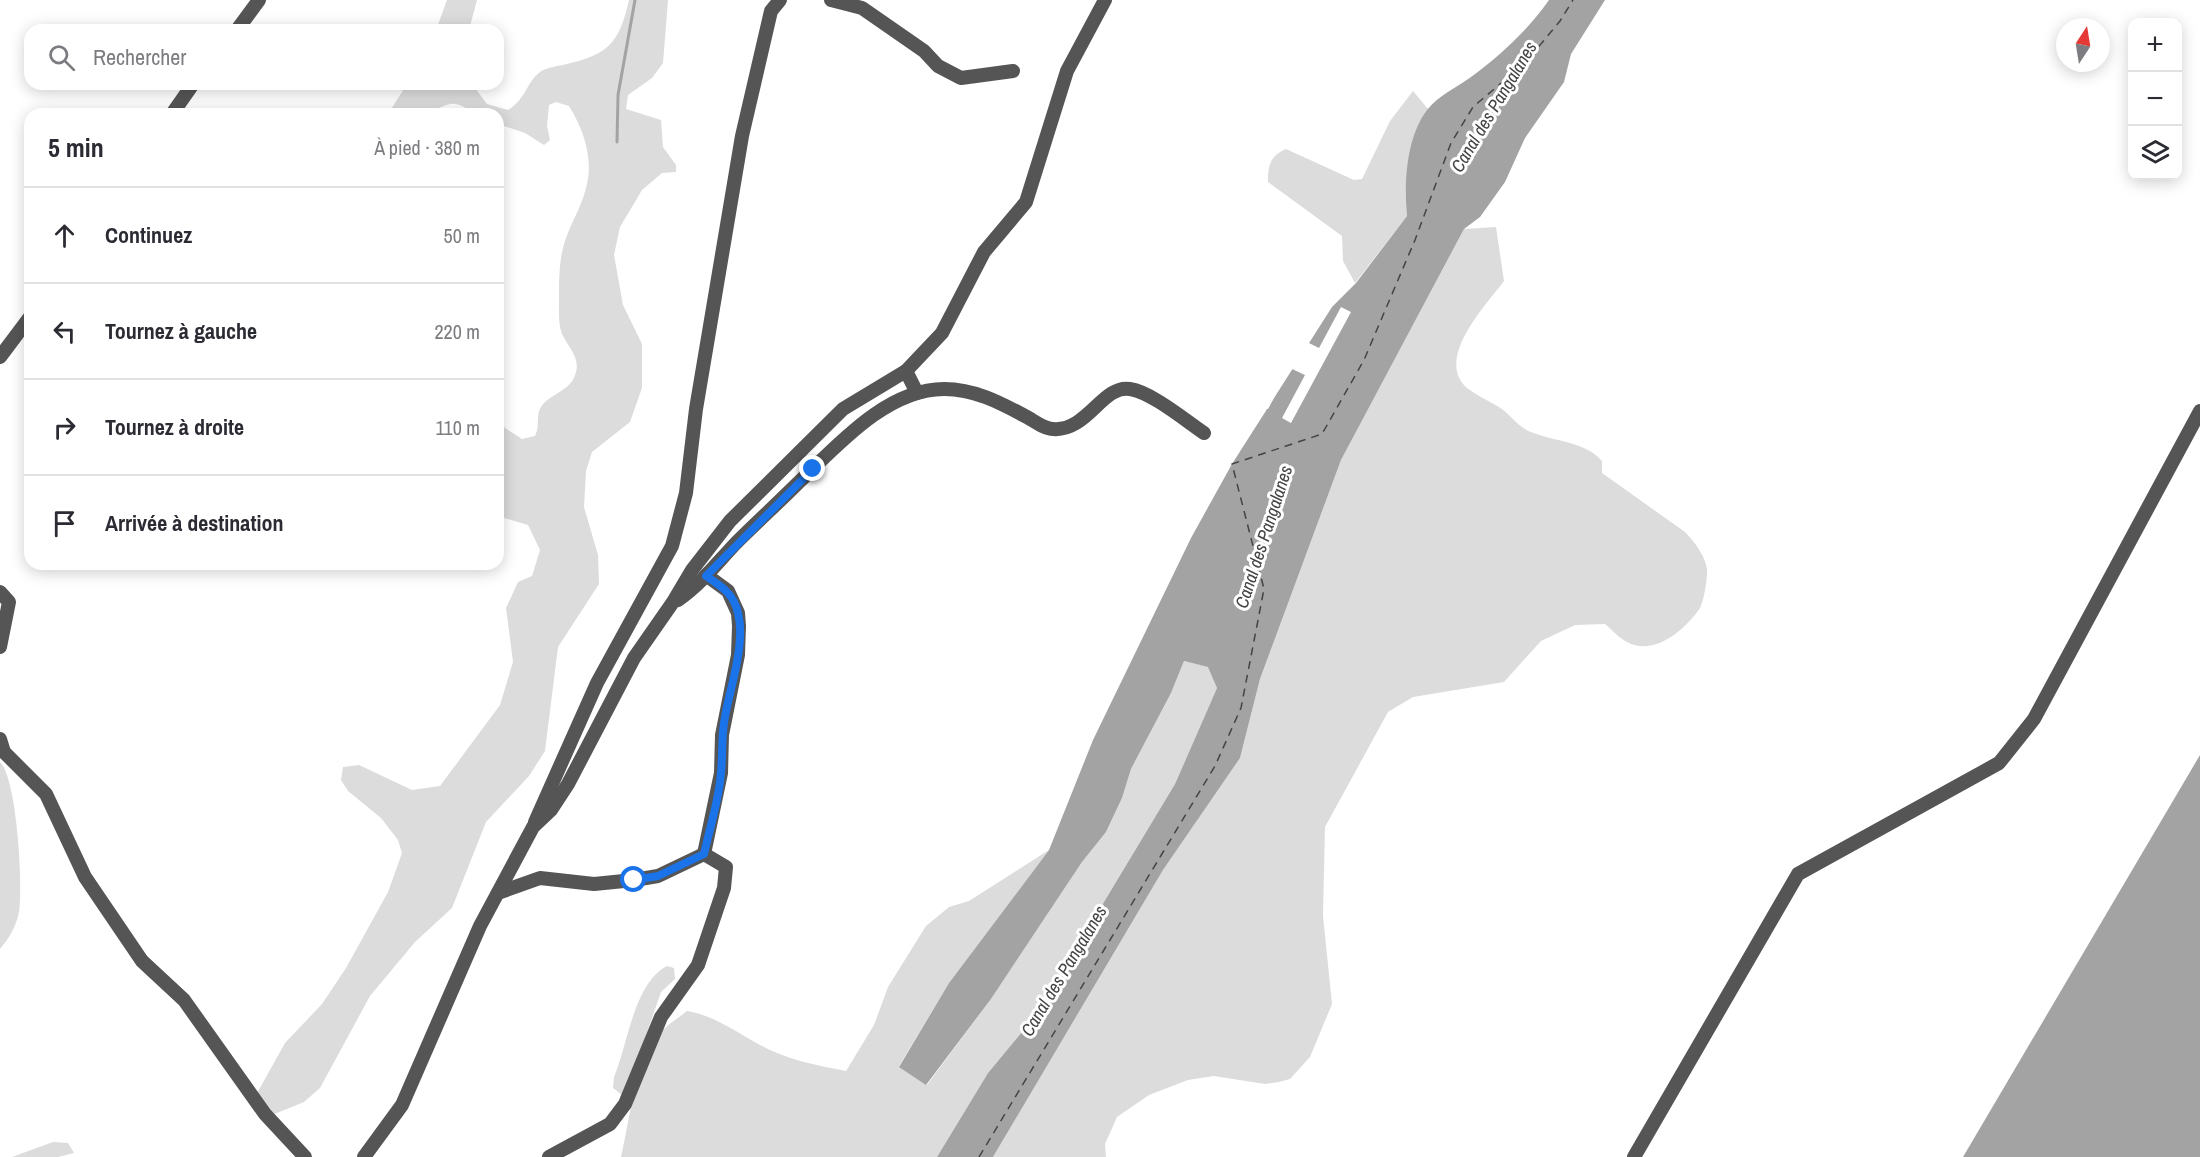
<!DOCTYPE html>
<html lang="fr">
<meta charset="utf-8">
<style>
:root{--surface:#fff;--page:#f7f7f7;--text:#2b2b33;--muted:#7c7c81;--line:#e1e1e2}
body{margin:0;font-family:"Archivo Narrow",sans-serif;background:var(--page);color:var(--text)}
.controls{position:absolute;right:18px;top:18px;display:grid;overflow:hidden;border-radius:12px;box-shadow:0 3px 15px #0003}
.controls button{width:54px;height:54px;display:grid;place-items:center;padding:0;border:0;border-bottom:2px solid var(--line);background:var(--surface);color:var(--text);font:30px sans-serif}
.compass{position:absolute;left:2056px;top:18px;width:54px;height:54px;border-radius:50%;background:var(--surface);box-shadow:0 3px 15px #0003;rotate:12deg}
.stop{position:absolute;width:18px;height:18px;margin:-14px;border:4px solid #1a73e8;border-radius:50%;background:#fff}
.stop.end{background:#1a73e8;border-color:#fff;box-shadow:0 2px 6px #0008}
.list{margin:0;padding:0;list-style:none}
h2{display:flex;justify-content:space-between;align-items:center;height:78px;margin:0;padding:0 24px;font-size:26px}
h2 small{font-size:20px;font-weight:400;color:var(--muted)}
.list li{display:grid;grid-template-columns:39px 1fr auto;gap:18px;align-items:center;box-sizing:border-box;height:96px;padding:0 24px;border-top:2px solid var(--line)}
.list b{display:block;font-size:22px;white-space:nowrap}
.list em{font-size:20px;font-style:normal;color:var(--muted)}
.icon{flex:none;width:33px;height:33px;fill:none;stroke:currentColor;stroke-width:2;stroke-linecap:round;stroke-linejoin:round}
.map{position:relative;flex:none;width:2200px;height:1157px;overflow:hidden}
.search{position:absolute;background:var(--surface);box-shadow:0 3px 15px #0003;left:24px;top:24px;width:480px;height:66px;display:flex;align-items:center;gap:15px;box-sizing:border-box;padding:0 21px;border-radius:18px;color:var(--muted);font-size:22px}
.panel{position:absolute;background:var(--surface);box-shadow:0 3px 15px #0003;left:24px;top:108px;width:480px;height:462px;border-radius:18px}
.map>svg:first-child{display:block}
.green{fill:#dcdcdc}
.water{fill:#a3a3a3}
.pier{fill:#fff}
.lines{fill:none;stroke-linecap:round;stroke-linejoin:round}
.stream{stroke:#a3a3a3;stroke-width:3}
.ferry{stroke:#444;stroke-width:1.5;stroke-dasharray:8 6;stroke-linecap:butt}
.minor{stroke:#555;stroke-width:14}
.route{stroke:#1a73e8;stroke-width:8}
.labels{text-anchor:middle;stroke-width:6;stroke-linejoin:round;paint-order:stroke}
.water-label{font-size:18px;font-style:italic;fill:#444;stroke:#fff}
</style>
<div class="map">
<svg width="2200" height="1157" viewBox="0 0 2200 1157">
<rect width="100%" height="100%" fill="#fff"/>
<g class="green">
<polygon points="447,0 477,0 469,30 436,30"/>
<path d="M629 0H668L663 63 652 78 628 95 626 109 661 120 663 147 676 165V172L662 173 642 190 620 227 614 255 623 305 642 344V388L630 422 592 452 586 471 584 507 598 555 599 584 558 647 545 751 529 776 486 822 452 908 415 942 370 996 320 1088 304 1102 272 1115 256 1095 285 1043 322 1004 346 968 388 892 402 853 398 840 381 818 348 791 341 780 343 767 359 765 412 790 440 786 500 705 513 662 506 608 518 582 532 576 540 550 528 525 501 517 498 509V415L505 428 522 439 535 436C541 425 534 413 544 403 556 392 572 389 576 372 580 357 568 347 562 334 558 323 559 311 559 298 559 282 559 264 563 248 568 227 581 209 586 188 594 160 584 130 569 106L556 102 549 105 547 126 550 140 544 145 525 133 498 124V114C492 114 483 115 478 113 458 107 459 98 437 109L435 114H388L407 84H472L487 104 508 110C527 98 525 84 540 72 547 67 559 66 567 64 609 54 619 43 629 0Z"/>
<path d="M1413 91 1428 109C1410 141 1404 179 1407 216L1355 283 1343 261 1342 236 1268 182C1268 165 1270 156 1286 149L1354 180 1362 179 1390 121Z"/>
<path d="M1496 227 1504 281C1486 305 1434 359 1467 388 1476 395 1489 401 1499 407 1510 414 1519 428 1531 432 1555 442 1585 441 1602 461V473L1685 532C1694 541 1707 558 1707 571 1707 581 1704 600 1700 608 1686 629 1654 657 1627 642 1619 638 1612 630 1605 624L1575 625 1541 641 1504 682 1413 697 1388 712 1325 827 1323 916 1332 1004 1310 1057 1290 1079 1279 1082 1265 1084 1214 1076 1188 1080 1149 1095 1117 1117 1105 1144 1106 1157H993L1163 870 1240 758 1260 679 1341 460 1464 229Z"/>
<path d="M1184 661 1209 667 1217 688 1175 784 1036 1015 988 1073 937 1157H621C631 1115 634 1061 665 1028 671 1022 680 1017 687 1011 718 1016 742 1037 770 1050 794 1061 820 1066 846 1071L874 1025 888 987 926 926 949 907 969 901 1049 850 949 983 899 1066 927 1085 991 999 1082 862 1106 832 1122 798 1131 769 1171 693Z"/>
<path d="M0 762C17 778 23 887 19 912 16 927 9 938 0 949Z"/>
<path d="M667 966 674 968 675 979 661 992 627 1090 622 1095 613 1088 614 1077C628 1044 634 983 667 966Z"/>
<polygon points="53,1142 68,1143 74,1153 58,1157 12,1157"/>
</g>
<g class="water">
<path d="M1549 0H1605L1571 54 1564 82 1525 138 1505 182 1480 217 1464 229 1341 460 1260 679 1240 758 1163 870 993 1157H937L988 1073 1036 1015 1175 784 1217 688 1208 667 1184 661 1171 693 1131 769 1122 798 1106 832 1082 862 991 999 926 1085 899 1067 949 983 1049 850 1093 740 1191 538 1232 464 1332 307 1356 283 1407 216C1404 183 1406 138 1427 110 1438 96 1457 87 1471 77 1501 55 1528 30 1549 0Z"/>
<polygon points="2200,755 2200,1157 1963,1157"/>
</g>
<polygon class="pier" points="1341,307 1351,312 1291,423 1282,418 1305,375 1290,368 1268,409 1265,408 1307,342 1319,348"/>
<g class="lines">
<polyline class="stream" points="617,142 618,95 635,0"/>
<polyline class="ferry" points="979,1157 1215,766 1241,708 1264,589 1232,464 1322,434 1364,360 1415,240 1451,143 1473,107 1526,62 1560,21 1573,0"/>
<g class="minor">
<polyline points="831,0 862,8 924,51 938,66 961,78 1013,71"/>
<polyline points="237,30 259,0"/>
<polyline points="172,114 193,84"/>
<polyline points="0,357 30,317"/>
<polyline points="917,393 906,371 942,333 984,252 1026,202 1067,71 1105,0"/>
<polyline points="0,592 9,602 0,647"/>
<path d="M678 600C701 584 717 563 736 543 756 523 778 503 798 483 836 447 886 389 944 389 974 389 999 402 1025 416 1033 420 1044 429 1053 429 1087 432 1103 384 1130 389 1151 392 1185 420 1204 433"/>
<polyline points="0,739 4,752 46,794 85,877 142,961 184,1000 265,1114 305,1157"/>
<polyline points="535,822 597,683 672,546 686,493 696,409 742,136 771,11 780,0"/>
<polyline points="704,854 721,773 722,735 738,655 739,626 738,613 728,591 706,575"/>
<polyline points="498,893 540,878 594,884 634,880 658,876 704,854"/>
<polyline points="364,1157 402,1105 480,926 533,827 551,810 568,784 634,658 673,602 692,570 730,521 843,409 906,371"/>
<polyline points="549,1157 610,1124 625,1104 661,1017 698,965 724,888 726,867 704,854"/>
<polyline points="1634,1157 1798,874 1999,763 2034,719 2200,411"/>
</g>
</g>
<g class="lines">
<path class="route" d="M634 880 658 876 704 854C710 827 719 800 721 773 723 754 721 736 725 717 730 687 746 644 738 613 734 594 721 586 706 576L813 469"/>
</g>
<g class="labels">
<g class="water-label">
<text transform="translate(1494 107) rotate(-59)" y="6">Canal des Pangalanes</text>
<text transform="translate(1264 537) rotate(-72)" y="6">Canal des Pangalanes</text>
<text transform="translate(1064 971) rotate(-59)" y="6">Canal des Pangalanes</text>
</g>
</g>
</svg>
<div class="controls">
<button>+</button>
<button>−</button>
<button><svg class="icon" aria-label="layers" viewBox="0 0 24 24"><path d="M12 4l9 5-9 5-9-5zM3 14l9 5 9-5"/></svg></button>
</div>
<svg class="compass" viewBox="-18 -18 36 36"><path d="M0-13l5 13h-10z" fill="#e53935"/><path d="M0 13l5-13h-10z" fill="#7c7c81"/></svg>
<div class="stop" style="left:634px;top:880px"></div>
<div class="stop end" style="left:813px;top:469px"></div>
<div class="search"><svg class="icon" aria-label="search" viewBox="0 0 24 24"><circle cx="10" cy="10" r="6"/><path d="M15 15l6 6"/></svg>Rechercher</div>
<section class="panel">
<h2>5 min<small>À pied · 380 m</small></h2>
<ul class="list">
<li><svg class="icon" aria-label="ahead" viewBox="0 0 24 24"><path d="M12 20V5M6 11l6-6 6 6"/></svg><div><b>Continuez</b></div><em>50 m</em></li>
<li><svg class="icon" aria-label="left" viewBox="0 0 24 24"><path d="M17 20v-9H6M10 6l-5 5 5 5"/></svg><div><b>Tournez à gauche</b></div><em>220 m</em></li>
<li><svg class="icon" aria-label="right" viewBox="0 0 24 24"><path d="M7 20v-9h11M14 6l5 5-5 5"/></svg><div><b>Tournez à droite</b></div><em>110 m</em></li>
<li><svg class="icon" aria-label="arrive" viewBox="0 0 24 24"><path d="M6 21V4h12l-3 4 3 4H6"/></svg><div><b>Arrivée à destination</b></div></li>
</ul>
</section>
</div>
